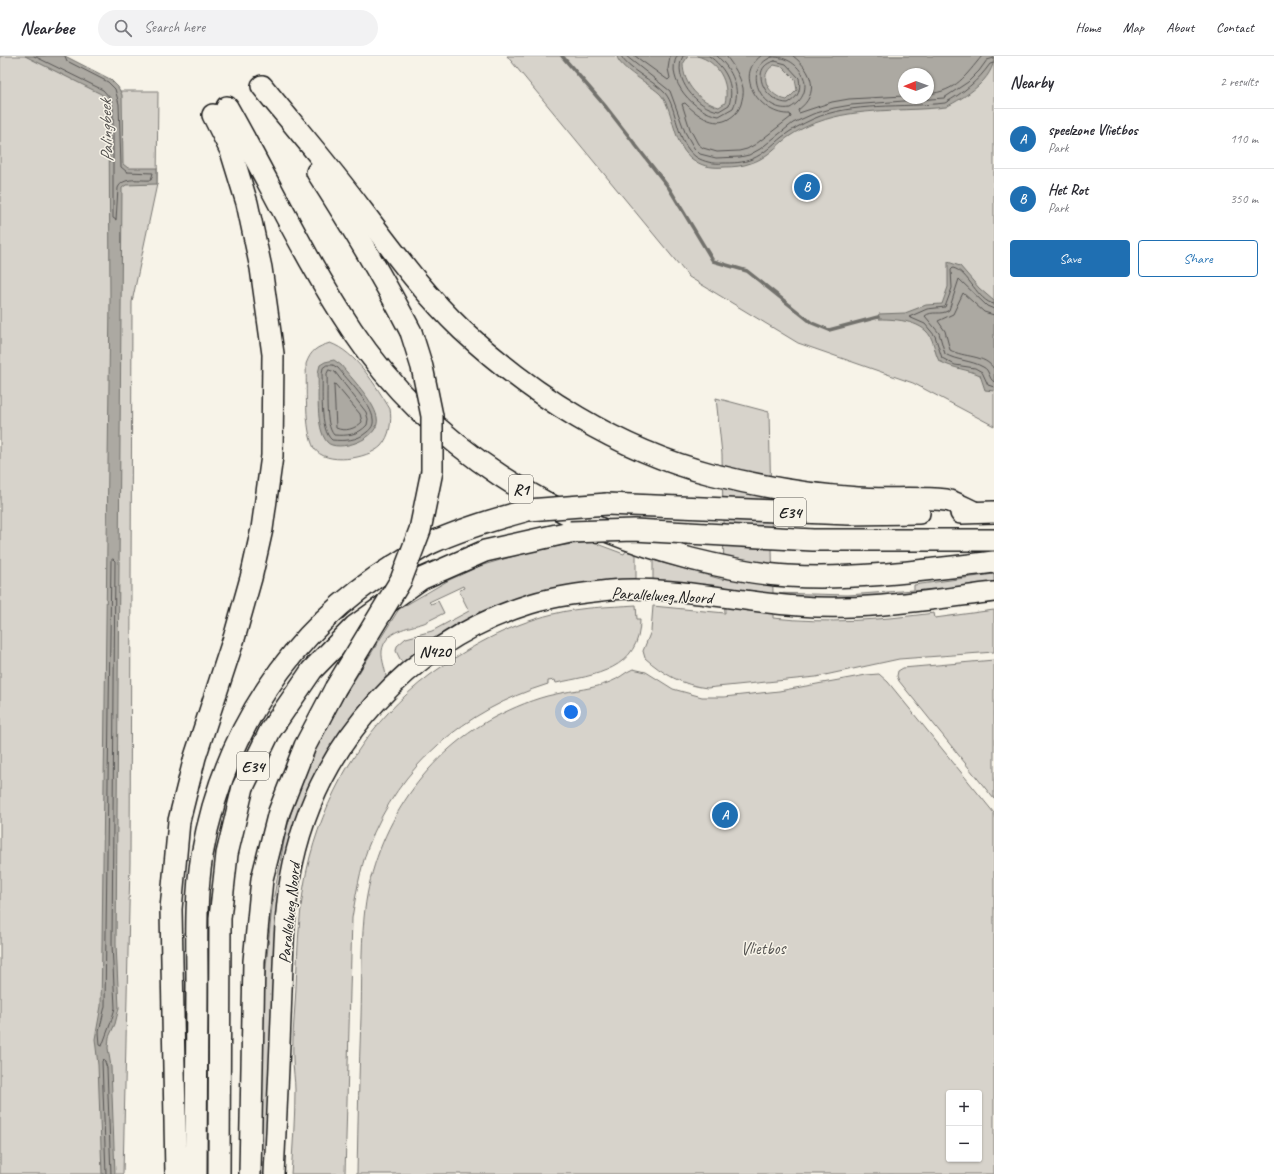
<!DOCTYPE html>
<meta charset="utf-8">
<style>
:root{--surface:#fff;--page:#f2f2f3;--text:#2b2b33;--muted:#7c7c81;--line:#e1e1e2;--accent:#1f6fb2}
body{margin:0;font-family:Caveat,sans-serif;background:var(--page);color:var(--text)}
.controls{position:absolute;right:12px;bottom:12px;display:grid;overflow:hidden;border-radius:4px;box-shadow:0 1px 3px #0004}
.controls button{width:36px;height:36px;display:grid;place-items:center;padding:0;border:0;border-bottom:1px solid var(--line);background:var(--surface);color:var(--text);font:20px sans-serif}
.compass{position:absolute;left:898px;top:12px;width:36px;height:36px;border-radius:50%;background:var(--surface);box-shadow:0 1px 3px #0004;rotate:269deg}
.you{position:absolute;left:571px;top:656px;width:14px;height:14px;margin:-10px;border:3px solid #fff;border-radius:50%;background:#1a73e8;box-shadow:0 0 0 6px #1a73e833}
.badge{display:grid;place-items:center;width:26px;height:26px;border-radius:50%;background:var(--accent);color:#fff;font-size:13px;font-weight:700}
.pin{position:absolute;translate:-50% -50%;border:2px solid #fff;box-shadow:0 1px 4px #0006}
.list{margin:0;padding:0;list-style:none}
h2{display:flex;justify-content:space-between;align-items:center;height:52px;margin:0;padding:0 16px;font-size:17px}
h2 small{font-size:13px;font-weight:400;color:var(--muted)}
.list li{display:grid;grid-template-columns:26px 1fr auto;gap:12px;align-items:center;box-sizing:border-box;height:60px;padding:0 16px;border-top:1px solid var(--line)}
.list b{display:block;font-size:15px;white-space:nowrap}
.list p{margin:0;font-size:13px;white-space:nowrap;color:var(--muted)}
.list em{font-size:13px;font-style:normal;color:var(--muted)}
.actions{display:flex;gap:8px;padding:12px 16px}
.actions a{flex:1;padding:9px 0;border:1px solid var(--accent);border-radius:4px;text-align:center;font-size:14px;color:var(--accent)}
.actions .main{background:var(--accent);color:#fff}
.icon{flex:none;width:22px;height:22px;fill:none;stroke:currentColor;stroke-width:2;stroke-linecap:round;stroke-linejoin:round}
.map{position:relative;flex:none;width:994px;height:1118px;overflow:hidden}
header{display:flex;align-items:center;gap:24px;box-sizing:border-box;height:56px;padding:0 20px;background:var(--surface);border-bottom:1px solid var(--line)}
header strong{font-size:19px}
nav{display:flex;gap:22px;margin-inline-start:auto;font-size:14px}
.search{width:280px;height:36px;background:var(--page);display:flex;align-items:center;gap:10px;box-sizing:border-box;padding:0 14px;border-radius:22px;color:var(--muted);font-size:15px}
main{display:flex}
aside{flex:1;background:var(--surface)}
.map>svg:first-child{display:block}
.green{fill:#d7d3cb;stroke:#7a7874;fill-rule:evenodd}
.water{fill:#aca9a2;stroke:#72716c;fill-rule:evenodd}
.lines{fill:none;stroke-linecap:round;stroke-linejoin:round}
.shore{stroke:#565452;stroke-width:1}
.stream{stroke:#72716c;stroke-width:3.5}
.trunk-casing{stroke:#1c1c1c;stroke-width:22}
.motorway-casing{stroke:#1c1c1c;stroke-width:24}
.trunk{stroke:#f7f3e8;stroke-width:19}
.motorway{stroke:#f7f3e8;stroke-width:21}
.motorway-bridge-casing{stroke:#1c1c1c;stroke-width:24;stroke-linecap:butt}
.motorway-bridge{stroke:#f7f3e8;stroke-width:21}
.labels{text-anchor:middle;stroke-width:3;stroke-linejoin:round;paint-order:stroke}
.shield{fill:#f7f3e8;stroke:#5e5c59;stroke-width:1}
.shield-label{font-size:16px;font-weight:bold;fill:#1c1c1c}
.street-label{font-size:17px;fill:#1c1c1c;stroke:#f7f3e8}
.park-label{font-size:17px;fill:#545351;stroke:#f7f3e8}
.water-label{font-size:18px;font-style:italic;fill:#565452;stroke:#f7f3e8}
</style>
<header>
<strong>Nearbee</strong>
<div class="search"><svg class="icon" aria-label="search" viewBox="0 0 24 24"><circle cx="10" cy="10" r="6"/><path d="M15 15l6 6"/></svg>Search here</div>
<nav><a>Home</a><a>Map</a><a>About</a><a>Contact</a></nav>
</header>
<main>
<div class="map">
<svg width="994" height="1118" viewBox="0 0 994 1118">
<rect width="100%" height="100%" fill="#f7f3e8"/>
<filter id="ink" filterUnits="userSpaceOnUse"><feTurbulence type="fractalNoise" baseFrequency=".025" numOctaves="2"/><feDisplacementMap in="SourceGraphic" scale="8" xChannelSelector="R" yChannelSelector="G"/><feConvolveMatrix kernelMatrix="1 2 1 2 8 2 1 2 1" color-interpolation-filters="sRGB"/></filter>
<g filter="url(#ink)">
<g class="green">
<polygon points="0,0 45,0 118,35 158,35 157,128 132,246 130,807 123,1118 0,1118"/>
<path d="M507 0H994V370L913 327 798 287 689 221ZM904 18H928V42H904Z"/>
<path d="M330 287C356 296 376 330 390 353 392 365 390 380 381 390 368 403 325 410 314 392 304 373 307 331 306 308 311 294 317 291 330 287Z"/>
<path d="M716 342 769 356 773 537 848 539 914 534V529L994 518V531L923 540 773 545V562C827 568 881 564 934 557L935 562 994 554V596L899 603 816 621 707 632C682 629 663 618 645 602L643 595 651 575 653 550 725 557 724 538 653 530V504L724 524 722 398Z"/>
<path d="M597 485V488L624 498 626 495 636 498V529L598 530 406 607 401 605 396 595 397 590 406 582 432 575 469 555 459 535 464 532 463 530 429 546 431 548 438 545 444 557C437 560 431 564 424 567 408 572 385 574 382 595 381 605 387 615 386 626L303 757 269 1118H261L263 941 272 851 285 780 291 757 311 702 327 671 345 639 399 553 449 524 480 510 521 498 558 490Z"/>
<path d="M636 549 637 563H640C641 614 594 619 556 627L555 624 548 625V628C465 654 399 709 368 791 360 814 356 838 352 862L345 1118H291C293 1090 295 1062 295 1034 295 1024 293 1013 293 1003 292 979 295 955 296 931 298 888 299 843 310 801 329 729 370 664 430 619 467 592 508 569 553 558 580 551 609 551 636 549Z"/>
<polygon points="994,604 994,743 899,625 897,620 898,615 903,612"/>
<path d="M633 613 646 616 673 633 702 641H724L779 635 866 619 879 618 888 626 994 757V1118H357C358 1066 359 1013 361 961 362 928 361 895 364 862 371 780 421 700 495 661 513 652 535 642 556 638 574 634 593 633 610 626 619 623 625 616 633 613ZM949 1037H979V1103H949Z"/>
</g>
<g class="water">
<polygon points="25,0 65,0 110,23 118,31 122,39 123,108 128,112 157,112 157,128 126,129 122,132 116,888 119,952 115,968 109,981 108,992 111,1011 115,1118 102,1118 98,1009 95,983 101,950 102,890 110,245 109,52 108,45 101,38"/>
<path d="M617 0H688L683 8C683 28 700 46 719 51L725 47C730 27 718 5 697 0H994C994 24 965 41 946 51 904 56 858 51 818 66 806 70 793 77 783 85 773 94 764 103 751 107 743 110 734 111 725 111 714 112 704 111 695 105 672 91 675 56 661 39 652 29 618 12 617 0ZM774 9 783 11 795 23 797 34 787 44C770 41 756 20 774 9ZM904 18H928V42H904Z"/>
<path d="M948 206 960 210 979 232 994 245V335L985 334 980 319C967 313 954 313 939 305 935 298 935 291 932 284 925 265 897 263 879 263L878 261 879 258 905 257 926 249 942 248 948 231Z"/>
<path d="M334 304 341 309C352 323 373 344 377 361 382 384 336 397 327 386 315 372 319 334 318 317L320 309 325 306Z"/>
</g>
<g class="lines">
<g class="shore">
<path d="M34 0 103 34 111 43 113 52V162L116 164 118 132C123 120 141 125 151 124L153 117 127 116 121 111 119 48 115 33 108 26 67 5 65 0"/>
<path d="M621 0C628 14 653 24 665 37 678 53 675 85 696 101 704 106 714 108 723 107 733 107 743 107 752 103 764 98 772 89 782 81 791 74 802 68 813 63 851 46 904 52 945 47 963 37 978 25 990 8L994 7"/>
<polyline points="626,0 670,35 685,76 694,92 700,98 716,102 740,101 749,99 760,93 793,67 813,58 834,52 851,49 944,42 968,26 979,15 987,4 994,2"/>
<polyline points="635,0 668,24 670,22 668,13 670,0"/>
<path d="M677 0C664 24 695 57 719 60L733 52C742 34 732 13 717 0"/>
<path d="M683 0C671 22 697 52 719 55L729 49C735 29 725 11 709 0"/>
<path d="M726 0C734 10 740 20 743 32 744 38 742 43 741 48 739 54 736 58 730 62 714 73 696 58 685 47L682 48 690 73 698 88 703 92 717 96 739 95 747 93 756 88 791 61 790 58C762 60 732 20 761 0"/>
<path d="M793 0C813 15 820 38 798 54L799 57 832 46 849 43 904 40"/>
<path d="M772 1C802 0 819 36 790 52 762 57 740 13 772 1Z"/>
<path d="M775 5 786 8 799 22C801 34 799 41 788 47 764 47 748 10 775 5Z"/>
<path d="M928 38C957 35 965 20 982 0"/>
<path d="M994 248C977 245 969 216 953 212L951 214 952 232 945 251 927 253 909 261 925 268 935 280 942 302 955 309 975 312 982 316 988 329 994 331"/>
<path d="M994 253 987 250 959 223 949 254C941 260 932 254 925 260L939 277 945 298C957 305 971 304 983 311 990 314 988 322 994 326"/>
<path d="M994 259 984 256 963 237 953 258 938 265 945 275 950 294C964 302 985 298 994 313"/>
<path d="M327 309H333L338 312C347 323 372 349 373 363 374 369 371 373 367 376 357 385 344 385 332 384 319 374 323 333 322 317L323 312Z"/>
<path d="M329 314 335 316 366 356 368 363 367 369C358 379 347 380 334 379 324 368 328 333 327 318Z"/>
<path d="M335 328 360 358 362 366C355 373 345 376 336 372L334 330Z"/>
<polygon points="113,503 115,505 112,888 115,952 111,966 102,990 100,989 99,976 105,950 111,505"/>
<polyline points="106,1118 102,1005 104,1003 107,1012 111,1118"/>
</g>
<polyline class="stream" points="562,0 606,51 669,132 713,205 747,215 812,267 829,274 878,261"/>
<g class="trunk-casing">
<path id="trunk" d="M274 1118C277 1057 280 995 282 934 284 892 284 849 293 808 319 686 411 585 530 548 556 540 583 537 610 534 673 529 736 546 799 550 864 555 929 544 994 536"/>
</g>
<g class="motorway-casing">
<g id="motorway">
<path d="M262 30C295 71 330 111 361 153 393 195 424 238 462 274 532 339 618 394 711 418 758 430 809 439 858 442 887 444 917 441 946 444 955 446 965 452 974 456"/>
<path d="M227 51C269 125 305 203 352 274 431 392 556 468 691 503 723 511 755 518 788 520 857 524 926 514 994 506"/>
<path d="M317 116C351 169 383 221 411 276"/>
<polyline points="607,448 849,458 919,457"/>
<polyline points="961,457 994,456"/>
<polyline points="688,477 813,484 994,484"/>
<polyline points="176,1118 171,853 179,765 195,701 235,579 251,522 262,473 272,400 273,298 261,212 247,147 231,95 213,59"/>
<path d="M196 1118C196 1055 197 991 197 928 197 885 195 842 202 799 223 678 290 574 395 509 407 502 418 493 431 487 462 473 495 463 528 454"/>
<polyline points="219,1118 220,862 227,798 243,731 270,675 312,614 355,570 421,523 485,495 570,476"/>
<polyline points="250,1118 254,905 262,823 279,756 305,690 335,633"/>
</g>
</g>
<use href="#trunk" class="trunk"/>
<use href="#motorway" class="motorway"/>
<g class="motorway-bridge-casing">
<g id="motorway-bridge">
<polyline points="528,454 607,448"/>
<polyline points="570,476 634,474 688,477"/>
<polyline points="335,633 401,524 420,474 432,415 432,360 422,311 411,276"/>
</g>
</g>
<use href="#motorway-bridge" class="motorway-bridge"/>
</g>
</g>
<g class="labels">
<g class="shield">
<rect x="509" y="419" width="24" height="28" rx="3"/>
<rect x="774" y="442" width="32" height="28" rx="3"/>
<rect x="415" y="581" width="40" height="28" rx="3"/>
<rect x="237" y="696" width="32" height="28" rx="3"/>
</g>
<g class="shield-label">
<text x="521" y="439">R1</text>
<text x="790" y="462">E34</text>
<text x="435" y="601">N420</text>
<text x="253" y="716">E34</text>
</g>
<g class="street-label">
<text transform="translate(662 539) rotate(3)" y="6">Parallelweg Noord</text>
<text transform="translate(289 857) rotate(-84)" y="6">Parallelweg Noord</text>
</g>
<g class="park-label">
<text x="763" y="898">Vlietbos</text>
</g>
<g class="water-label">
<text transform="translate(106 75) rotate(-92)" y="6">Palingbeek</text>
</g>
</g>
</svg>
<div class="controls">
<button>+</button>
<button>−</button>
</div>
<svg class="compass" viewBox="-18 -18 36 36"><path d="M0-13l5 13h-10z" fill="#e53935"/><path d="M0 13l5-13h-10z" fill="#7c7c81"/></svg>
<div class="you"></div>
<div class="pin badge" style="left:725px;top:759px">A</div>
<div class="pin badge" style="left:807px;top:131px">B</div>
</div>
<aside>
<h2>Nearby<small>2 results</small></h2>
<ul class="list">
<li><span class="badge">A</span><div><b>speelzone Vlietbos</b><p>Park</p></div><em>110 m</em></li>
<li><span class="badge">B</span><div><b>Het Rot</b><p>Park</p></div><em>350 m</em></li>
</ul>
<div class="actions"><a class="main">Save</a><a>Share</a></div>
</aside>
</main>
